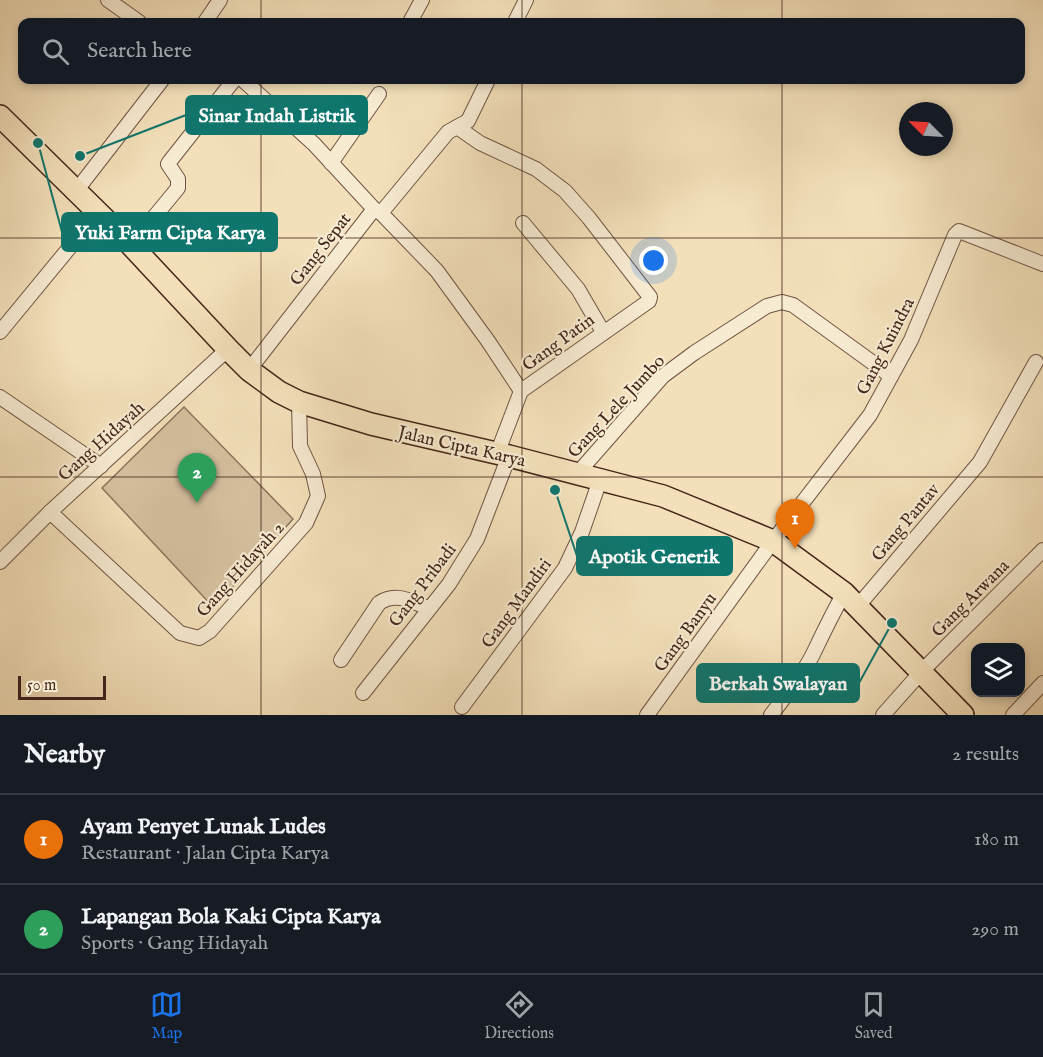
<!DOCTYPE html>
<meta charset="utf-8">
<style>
:root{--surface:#171b24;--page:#20242c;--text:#f1f3f6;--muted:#9ea1a6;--line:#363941;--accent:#1a73e8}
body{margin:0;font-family:"IM FELL English",serif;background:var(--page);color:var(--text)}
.controls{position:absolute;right:18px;bottom:18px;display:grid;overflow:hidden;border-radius:12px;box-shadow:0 3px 9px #0003}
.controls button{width:54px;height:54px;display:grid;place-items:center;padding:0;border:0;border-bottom:2px solid var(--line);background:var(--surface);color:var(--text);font:30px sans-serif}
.compass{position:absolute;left:899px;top:102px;width:54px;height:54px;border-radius:50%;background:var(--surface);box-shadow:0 3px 9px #0003;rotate:294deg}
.scale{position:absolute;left:18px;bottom:15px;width:88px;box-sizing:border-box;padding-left:6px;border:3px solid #44261b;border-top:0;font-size:16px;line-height:21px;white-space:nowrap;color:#44261b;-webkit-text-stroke:4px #f7ebd2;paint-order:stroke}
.you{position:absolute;left:654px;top:261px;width:21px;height:21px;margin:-15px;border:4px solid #fff;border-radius:50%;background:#1a73e8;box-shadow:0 0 0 9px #1a73e833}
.badge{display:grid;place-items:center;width:39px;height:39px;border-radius:50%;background:var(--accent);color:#fff;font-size:20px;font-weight:700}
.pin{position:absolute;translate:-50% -50px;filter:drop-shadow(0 2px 3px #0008)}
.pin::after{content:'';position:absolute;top:32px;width:21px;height:18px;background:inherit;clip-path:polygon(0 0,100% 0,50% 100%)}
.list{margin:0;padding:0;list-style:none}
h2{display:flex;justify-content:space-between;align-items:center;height:78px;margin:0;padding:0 24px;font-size:26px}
h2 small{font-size:20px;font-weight:400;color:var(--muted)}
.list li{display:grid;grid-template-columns:39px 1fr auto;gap:18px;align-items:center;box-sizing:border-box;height:90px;padding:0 24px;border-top:2px solid var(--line)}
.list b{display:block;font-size:22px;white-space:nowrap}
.list p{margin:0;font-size:20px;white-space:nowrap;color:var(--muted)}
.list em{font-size:20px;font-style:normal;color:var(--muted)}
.icon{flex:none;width:33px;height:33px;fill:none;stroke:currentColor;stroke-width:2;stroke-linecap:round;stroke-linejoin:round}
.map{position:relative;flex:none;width:1043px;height:715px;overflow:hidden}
.search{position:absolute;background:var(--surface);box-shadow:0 3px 9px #0003;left:18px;right:18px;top:18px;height:66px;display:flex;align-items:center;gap:15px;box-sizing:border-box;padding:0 21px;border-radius:12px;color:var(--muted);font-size:22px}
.sheet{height:258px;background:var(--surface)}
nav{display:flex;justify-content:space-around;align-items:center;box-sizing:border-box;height:84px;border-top:2px solid var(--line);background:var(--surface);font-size:16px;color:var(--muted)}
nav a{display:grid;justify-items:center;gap:3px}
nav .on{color:var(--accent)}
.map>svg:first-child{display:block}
.green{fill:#d5c09f;stroke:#8c735d;stroke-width:1.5}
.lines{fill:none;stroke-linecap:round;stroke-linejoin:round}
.minor-casing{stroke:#705443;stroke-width:16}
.primary-casing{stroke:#44261b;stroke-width:24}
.minor{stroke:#f7ebd2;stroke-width:14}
.primary{stroke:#f3e0ba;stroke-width:21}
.grid{fill:none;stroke:#44261b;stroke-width:1.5;stroke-opacity:0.55}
.labels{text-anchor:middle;stroke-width:4.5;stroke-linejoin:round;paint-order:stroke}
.street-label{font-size:18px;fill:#44261b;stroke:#f7ebd2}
.leader{fill:none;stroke:#0f766e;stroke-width:2}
.callout-dot{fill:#0f766e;stroke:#f7ebd2;stroke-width:2}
.callout{fill:#0f766e;stroke:#0f766e;stroke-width:2}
.callout-label{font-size:20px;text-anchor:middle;font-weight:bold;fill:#fff}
</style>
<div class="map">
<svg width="1043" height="715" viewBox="0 0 1043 715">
<rect width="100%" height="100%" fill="#f3e0ba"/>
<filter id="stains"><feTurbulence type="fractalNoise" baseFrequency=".00333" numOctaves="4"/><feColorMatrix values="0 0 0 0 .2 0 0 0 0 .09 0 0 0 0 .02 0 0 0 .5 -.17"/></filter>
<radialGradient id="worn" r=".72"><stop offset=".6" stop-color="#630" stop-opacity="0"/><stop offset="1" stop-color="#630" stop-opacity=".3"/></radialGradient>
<polygon class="green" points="184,407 293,519 214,608 102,488"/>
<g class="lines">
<g class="minor-casing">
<g id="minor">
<polyline points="108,0 139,22"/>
<polyline points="205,22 220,0"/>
<polyline points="410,22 422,0"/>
<polyline points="515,22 526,0"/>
<polyline points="243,80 314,144 374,209"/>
<polyline points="457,127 480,143 536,169 565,191 589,218 650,297 649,301 521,391 497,454"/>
<polyline points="331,163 379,94"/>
<polyline points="76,191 162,80"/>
<polyline points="381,213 437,271 488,341 521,391"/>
<polyline points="523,223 578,289 603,332"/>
<polyline points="131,245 178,188 178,179 168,164 170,161 234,80"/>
<polyline points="0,332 98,213"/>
<polyline points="249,370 374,209 381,213 448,132 468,121 488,80"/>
<polyline points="0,397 101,466"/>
<polyline points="577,474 663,376 694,353 767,306 782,302 793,305 891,376"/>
<polyline points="50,512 180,633 199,638 210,631 306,523 318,496 313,474 300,446 299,402"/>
<polyline points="0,562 50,512 228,349"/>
<polyline points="858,606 980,462 1036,362"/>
<path d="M341 660 379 603C396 591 411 602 429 608"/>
<polyline points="363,693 449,584 477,539 509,456"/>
<polyline points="462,707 565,568 582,532 600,480"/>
<polyline points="647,715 773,541 870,415 911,340 955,235 959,231 1043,264"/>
<path d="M771 715C787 694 805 672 816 648 825 629 834 611 844 593"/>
<polyline points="883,715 922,671 1043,550"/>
<polyline points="1013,715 1043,683"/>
</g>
</g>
<g class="primary-casing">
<polyline id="primary" points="0,116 131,245 228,349 249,370 279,392 299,402 371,424 509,456 663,496 773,541 844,593 963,715"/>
</g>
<use href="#minor" class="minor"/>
<use href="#primary" class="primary"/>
</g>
<path class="grid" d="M261 0V22M522 0V22M782 0V22M261 80V715M522 80V715M782 80V715M0 238H1043M0 477H1043"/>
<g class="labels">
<g class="street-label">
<text transform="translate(320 249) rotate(-52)" y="6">Gang Sepat</text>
<text transform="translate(558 342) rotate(-36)" y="6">Gang Patin</text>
<text transform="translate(885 346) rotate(-63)" y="6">Gang Kuindra</text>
<text transform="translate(616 406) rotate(-47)" y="6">Gang Lele Jumbo</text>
<text transform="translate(101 441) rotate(-42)" y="6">Gang Hidayah</text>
<text transform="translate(462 446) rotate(13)" y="6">Jalan Cipta Karya</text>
<text transform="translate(905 522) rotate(-50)" y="6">Gang Pantav</text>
<text transform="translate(240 569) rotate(-48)" y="6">Gang Hidayah 2</text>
<text transform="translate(422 585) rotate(-53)" y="6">Gang Pribadi</text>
<text transform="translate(970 598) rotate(-45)" y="6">Gang Arwana</text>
<text transform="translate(516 603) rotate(-54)" y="6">Gang Mandiri</text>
<text transform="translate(685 632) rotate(-54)" y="6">Gang Banyu</text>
</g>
</g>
<path class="leader" d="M80 156L186 115M38 143L62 232M555 490L577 556M892 623L859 683"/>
<g class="callout-dot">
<circle cx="80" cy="156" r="6"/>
<circle cx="38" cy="143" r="6"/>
<circle cx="555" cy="490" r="6"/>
<circle cx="892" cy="623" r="6"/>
</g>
<g class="callout">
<rect x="186" y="96" width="181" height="38" rx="6"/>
<rect x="62" y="213" width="215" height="38" rx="6"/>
<rect x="577" y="537" width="155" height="38" rx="6"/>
<rect x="697" y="664" width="162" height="38" rx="6"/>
</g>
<g class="callout-label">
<text x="277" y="122">Sinar Indah Listrik</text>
<text x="170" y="239">Yuki Farm Cipta Karya</text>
<text x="654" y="563">Apotik Generik</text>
<text x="778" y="690">Berkah Swalayan</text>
</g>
<rect width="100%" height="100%" filter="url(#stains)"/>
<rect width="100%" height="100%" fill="url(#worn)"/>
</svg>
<div class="controls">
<button><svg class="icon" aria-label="layers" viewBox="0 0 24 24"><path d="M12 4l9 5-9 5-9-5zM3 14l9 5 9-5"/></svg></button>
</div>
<svg class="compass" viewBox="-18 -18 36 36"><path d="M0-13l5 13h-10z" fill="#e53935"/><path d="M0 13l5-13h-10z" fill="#9ea1a6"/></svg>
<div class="scale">50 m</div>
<div class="you"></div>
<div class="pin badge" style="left:795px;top:549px;background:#e8710a">1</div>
<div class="pin badge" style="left:197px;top:503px;background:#2e9e5b">2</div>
<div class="search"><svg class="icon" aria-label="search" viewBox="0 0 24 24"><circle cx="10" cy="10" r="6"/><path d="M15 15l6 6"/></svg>Search here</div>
</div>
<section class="sheet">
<h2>Nearby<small>2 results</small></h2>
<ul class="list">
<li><span class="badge" style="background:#e8710a">1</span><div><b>Ayam Penyet Lunak Ludes</b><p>Restaurant · Jalan Cipta Karya</p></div><em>180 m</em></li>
<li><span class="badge" style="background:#2e9e5b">2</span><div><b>Lapangan Bola Kaki Cipta Karya</b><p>Sports · Gang Hidayah</p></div><em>290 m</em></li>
</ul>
</section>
<nav>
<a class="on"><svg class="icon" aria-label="map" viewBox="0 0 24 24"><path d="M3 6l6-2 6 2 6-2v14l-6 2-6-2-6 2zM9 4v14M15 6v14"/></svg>Map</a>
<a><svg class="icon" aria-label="directions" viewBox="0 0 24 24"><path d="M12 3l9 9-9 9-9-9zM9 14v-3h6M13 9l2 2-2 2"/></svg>Directions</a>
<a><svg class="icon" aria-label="saved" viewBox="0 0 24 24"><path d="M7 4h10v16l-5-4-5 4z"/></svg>Saved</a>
</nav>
